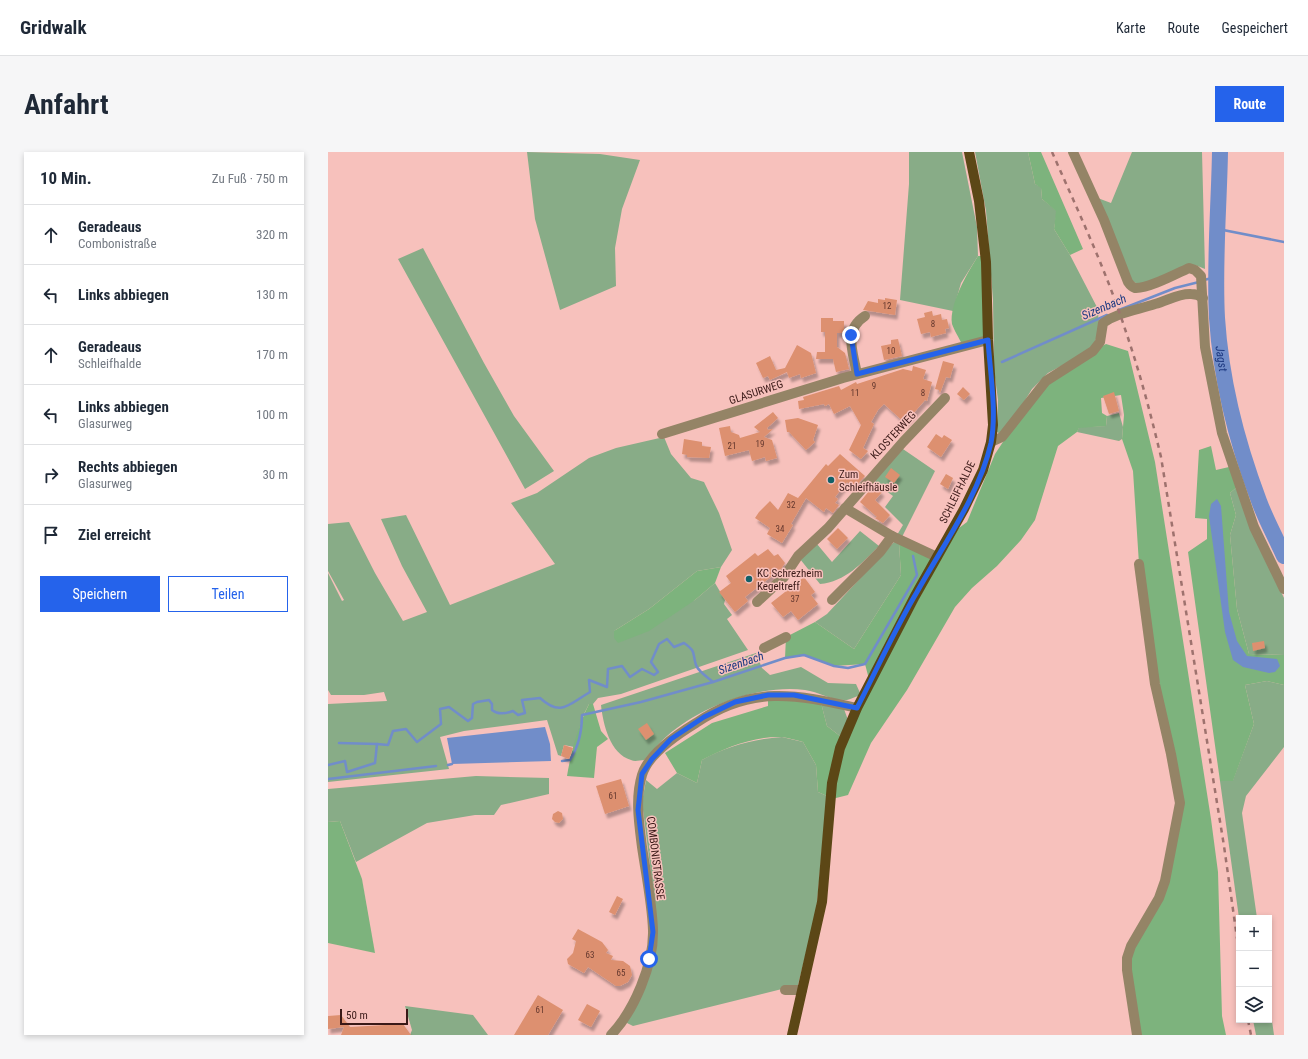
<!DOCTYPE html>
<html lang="de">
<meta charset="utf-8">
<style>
:root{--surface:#fff;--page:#f6f6f7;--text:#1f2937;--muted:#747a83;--line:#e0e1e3;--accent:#2563eb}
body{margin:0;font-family:"Roboto Condensed",sans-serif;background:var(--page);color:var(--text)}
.controls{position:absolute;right:12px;bottom:12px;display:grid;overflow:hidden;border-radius:0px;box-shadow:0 2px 6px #0003}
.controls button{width:36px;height:36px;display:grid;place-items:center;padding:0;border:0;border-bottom:1px solid var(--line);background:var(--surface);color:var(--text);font:20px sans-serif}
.scale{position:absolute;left:12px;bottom:10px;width:68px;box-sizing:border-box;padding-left:4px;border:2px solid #3a1917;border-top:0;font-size:11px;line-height:14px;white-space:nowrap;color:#3a1917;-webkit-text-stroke:3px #f7c1bc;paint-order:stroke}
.stop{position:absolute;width:12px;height:12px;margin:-9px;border:3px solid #2563eb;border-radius:50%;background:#fff}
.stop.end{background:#2563eb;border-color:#fff;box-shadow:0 1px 4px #0008}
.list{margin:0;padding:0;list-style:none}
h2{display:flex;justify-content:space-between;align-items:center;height:52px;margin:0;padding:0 16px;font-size:17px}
h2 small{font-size:13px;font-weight:400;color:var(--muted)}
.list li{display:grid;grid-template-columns:26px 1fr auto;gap:12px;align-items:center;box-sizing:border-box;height:60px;padding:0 16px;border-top:1px solid var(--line)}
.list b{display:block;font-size:15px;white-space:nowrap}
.list p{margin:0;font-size:13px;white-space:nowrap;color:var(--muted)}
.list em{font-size:13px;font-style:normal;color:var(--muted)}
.actions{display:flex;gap:8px;padding:12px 16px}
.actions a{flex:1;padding:9px 0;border:1px solid var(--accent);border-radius:0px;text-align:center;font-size:14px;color:var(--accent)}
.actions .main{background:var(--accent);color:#fff}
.icon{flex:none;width:22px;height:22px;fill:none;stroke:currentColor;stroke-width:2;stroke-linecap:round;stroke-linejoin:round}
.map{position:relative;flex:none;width:956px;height:883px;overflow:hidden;border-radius:0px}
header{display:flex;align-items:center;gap:24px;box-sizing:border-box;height:56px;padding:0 20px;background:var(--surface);border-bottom:1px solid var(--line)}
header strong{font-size:19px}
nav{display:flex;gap:22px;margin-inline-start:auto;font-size:14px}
.intro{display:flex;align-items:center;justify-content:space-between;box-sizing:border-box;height:96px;padding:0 24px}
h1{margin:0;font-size:28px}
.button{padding:10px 18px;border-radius:0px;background:var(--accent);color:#fff;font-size:14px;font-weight:700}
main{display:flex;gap:24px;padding:0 24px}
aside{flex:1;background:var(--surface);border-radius:0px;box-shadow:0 2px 6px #0003}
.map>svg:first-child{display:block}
.green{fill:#88ac87}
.forest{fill:#7db37d}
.water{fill:#718dc9}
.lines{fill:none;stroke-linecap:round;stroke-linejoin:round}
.stream{stroke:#718dc9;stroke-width:2.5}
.river{stroke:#718dc9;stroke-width:16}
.building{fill:#dd906f;filter:url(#shadow)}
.minor{stroke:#948466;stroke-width:10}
.major{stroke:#5c4716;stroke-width:10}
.rail{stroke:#9e726e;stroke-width:2.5;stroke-dasharray:5 5;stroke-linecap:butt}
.route{stroke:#2563eb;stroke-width:5}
.poi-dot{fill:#116168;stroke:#f7c1bc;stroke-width:1.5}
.labels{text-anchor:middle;stroke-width:3;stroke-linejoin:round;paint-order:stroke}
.number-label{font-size:9px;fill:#63372d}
.street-label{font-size:11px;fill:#3a1917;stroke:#f7c1bc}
.poi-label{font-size:11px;fill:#3a1917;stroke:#f7c1bc;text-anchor:start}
.water-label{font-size:12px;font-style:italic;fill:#1d3981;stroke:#f7c1bc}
</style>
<header>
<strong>Gridwalk</strong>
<nav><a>Karte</a><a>Route</a><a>Gespeichert</a></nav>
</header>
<div class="intro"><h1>Anfahrt</h1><a class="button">Route</a></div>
<main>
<aside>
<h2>10 Min.<small>Zu Fuß · 750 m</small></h2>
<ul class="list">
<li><svg class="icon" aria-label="ahead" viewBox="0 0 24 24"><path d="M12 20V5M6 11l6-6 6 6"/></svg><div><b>Geradeaus</b><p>Combonistraße</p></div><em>320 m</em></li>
<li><svg class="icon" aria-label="left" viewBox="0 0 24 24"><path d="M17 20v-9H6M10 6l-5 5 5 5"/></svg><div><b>Links abbiegen</b></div><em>130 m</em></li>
<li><svg class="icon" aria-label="ahead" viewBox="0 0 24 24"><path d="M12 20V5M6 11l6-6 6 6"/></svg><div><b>Geradeaus</b><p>Schleifhalde</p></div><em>170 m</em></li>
<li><svg class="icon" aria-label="left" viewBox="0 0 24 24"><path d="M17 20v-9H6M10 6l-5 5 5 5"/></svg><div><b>Links abbiegen</b><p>Glasurweg</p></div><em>100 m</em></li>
<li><svg class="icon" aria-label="right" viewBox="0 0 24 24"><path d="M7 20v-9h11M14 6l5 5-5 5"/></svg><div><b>Rechts abbiegen</b><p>Glasurweg</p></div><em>30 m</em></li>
<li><svg class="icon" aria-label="arrive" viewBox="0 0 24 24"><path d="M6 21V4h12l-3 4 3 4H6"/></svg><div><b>Ziel erreicht</b></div></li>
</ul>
<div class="actions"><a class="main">Speichern</a><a>Teilen</a></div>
</aside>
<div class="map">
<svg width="956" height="883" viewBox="0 0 956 883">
<defs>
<filter id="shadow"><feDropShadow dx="2.5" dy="4.5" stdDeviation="1" flood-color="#0004"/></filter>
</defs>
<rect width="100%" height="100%" fill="#f7c1bc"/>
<g class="green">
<polygon points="199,0 272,2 312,8 294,57 287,96 288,134 232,158 207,67"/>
<polygon points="581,0 634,0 649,75 650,104 633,131 625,159 572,148 581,32"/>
<polygon points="647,0 700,0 707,32 713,35 714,47 729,59 726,77 742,103 771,159 770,167 773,169 765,197 720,221 704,237 678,279 672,282 669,280 670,248 666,218 665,148 658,59"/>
<polygon points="804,0 874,0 877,117 867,113 815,131 810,132 804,129 767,45 783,51"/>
<polygon points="95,96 156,211 186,264 226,319 197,337 70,107"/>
<polygon points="791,261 795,275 794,287 791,289 749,280 751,275 778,274 779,264"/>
<polygon points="336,285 343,302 363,326 376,330 391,361 404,398 393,415 369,419 321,457 286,479 367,448 387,431 397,448 396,452 404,463 399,467 420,498 293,542 270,546 265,552 261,552 255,564 246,595 236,593 233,604 230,603 219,568 136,579 112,585 121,617 0,630 0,552 59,549 56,540 36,543 3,543 0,538 0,421 14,449 16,448 0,419 0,372 21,370 47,421 75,469 99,460 74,414 53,367 78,363 122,453 227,412 183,351 209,341 261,306 288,296"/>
<polygon points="572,295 607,319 574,385 569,383 575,373 557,355 565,344 543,328"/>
<polygon points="909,335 924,379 956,446 956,503 921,502 909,457 902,383 908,363 902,341"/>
<path d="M532 379 551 394C534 411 517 430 492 432L472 407 489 392 504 410Z"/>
<polygon points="566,390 571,391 573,423 526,497 487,470 499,462"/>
<path d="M428 501 434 516 442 523 473 515 500 531 528 532 533 543C529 544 523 547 519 548 504 549 491 540 477 538 432 532 373 554 339 584 331 591 323 600 316 608 312 608 307 610 303 608 282 602 275 572 273 553Z"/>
<polygon points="939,529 956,533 956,595 918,644 914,661 929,766 911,766 892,629 905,628 926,572 917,533"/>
<polygon points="493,551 516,557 520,568 512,584 499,574"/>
<path d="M454 585 475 590 488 613 490 640 499 644 488 761 470 833 305 874 299 871V868L310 850 328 761 314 650 318 628 329 637 349 621 369 631 374 608C399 594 425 587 454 585Z"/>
<polygon points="148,624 221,626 221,642 173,653 166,663 147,663 99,671 28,710 12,669 0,670 0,637"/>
<polygon points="941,847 946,883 928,883 925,868 941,868"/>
<polygon points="77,854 145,863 160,883 82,883 84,878"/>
</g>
<g class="forest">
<polygon points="700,0 713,0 755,97 742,103 726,77 728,59 714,47 713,36 707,32"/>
<path d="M650 104H655L657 186 634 192C631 186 626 178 624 172 621 152 640 120 650 104Z"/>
<polygon points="778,192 800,199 827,310 883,667 890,720 894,864 898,883 810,883 799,806 831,746 852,651 811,412 805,319 794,287 796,263 793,243 773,246 774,261 779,264 778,274 751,276 749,280 730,294 707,368 693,388 669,414 644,436 627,455 579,538 543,591 520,643 504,647 514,597 532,557 627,379 639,370 667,302 706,243 765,199"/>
<polygon points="883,294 888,318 901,315 909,335 902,341 908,363 902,383 909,457 921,502 956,503 956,533 939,529 917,533 926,572 905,629 892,629 860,400 879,387 879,367 867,366 871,298"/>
<polygon points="571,391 609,405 542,531 537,512 506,514 476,503 457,506 458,485 487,470 526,497 573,423"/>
<polygon points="393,415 387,431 367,448 321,479 290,491 286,486 286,479 321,457 369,419"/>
<path d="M440 543 492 547 499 574 512 584 499 644 490 640 488 613 475 590C468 588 461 586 454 585 426 584 397 596 374 608L369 631 349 621 337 601 384 571 440 554Z"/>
<path d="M261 552H265L273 579 280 587 269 595 266 626 239 624C243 600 250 574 261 552Z"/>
<polygon points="12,669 34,727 47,801 0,791 0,670"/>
</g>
<g class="water">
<polygon points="889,347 893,354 901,460 909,489 919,504 949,507 952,514 947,520 941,521 915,515 905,508 897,480 881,364 883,352"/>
<polygon points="217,575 222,592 223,609 124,612 119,586"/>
</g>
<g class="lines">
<g class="stream">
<polyline points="890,77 956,90"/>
<polyline points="876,128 888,125"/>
<polyline points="791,158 847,136 871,130"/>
<polyline points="674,210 779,163"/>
<polyline points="11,591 49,592"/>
<path d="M234 609 242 608C251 594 254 580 254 563L313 550 385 530"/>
<path d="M0 613 17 609 19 620 47 611 49 592 60 593 65 579 78 577 89 590 113 572 112 557 121 555 140 569 144 566 145 552 149 550 161 548 164 552V558C170 563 177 562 185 559L190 563 197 561 194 548 212 546C233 565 240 553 262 540L261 528 279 535 280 517 294 514 302 525 314 517 326 523 330 520 323 510 331 492 339 487 346 495 356 491C369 500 364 501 368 513 370 519 380 526 385 530L457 506 476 503 506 514 520 516 537 512 589 423 585 404"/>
<polyline points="120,613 124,612"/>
<polyline points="0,627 108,614"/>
</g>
<path class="river" id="s1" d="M892 0C891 55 886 111 889 166 893 228 909 291 931 349 938 368 948 386 956 404"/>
</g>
<g class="building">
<polygon points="557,146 569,148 567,163 535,158 540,149 550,151 550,147 557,148"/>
<polygon points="604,159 605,164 613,162 614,168 619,167 621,176 617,177 618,181 603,185 602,180 593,182 589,167 597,165 596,161"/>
<polygon points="493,166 505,166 505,169 516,169 516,181 509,181 509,195 517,201 521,217 508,220 505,207 488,207 489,200 497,200 497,180 493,180"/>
<polygon points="570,187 574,204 556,208 553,194 563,192 563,188"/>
<polygon points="469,193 483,201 488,221 473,226 472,222 461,226 459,220 442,228 440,224 435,226 428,211 442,204 448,218 457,216"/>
<polygon points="615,209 626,212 622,226 618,225 612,241 611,238 607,237"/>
<polygon points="585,214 598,218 595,227 604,230 599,249 597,248 577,271 556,252 550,258 543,270 546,272 535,296 540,299 533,307 521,298 533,273 522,254 506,262 501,252 497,254 496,252 471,257 470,249 476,248 475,245 511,234 513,238 528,230 529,232 575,217 584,219"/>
<polygon points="635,235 642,242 636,248 629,242"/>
<polygon points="786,240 791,259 781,262 775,244"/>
<polygon points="445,260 450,266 439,276 440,278 445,277 436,285 444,288 449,306 438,309 437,305 424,309 421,298 397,304 391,276 402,274 403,280 411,283 412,286 432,280 426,275"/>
<polygon points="470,266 490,273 485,288 487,290 478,298 461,280 459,280 457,268"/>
<polygon points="608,282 614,286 616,283 624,288 613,305 599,295"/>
<polygon points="356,287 374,290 374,294 383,295 381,306 359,305 359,303 354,302"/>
<polygon points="512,302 537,324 526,336 519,330 507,345 510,347 507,351 511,353 505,361 498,356 496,360 478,346 463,372 465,373 454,391 439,382 442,376 427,366 431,360 442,349 450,358 460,341 470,346 498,312 500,314"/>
<polygon points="563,316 572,323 566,331 557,325"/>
<polygon points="618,322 625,326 620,337 612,332"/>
<polygon points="546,333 554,340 547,348 562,363 555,371 547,366 549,365 532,350"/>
<polygon points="510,376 520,386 509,397 499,387"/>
<polygon points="440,397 446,404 450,402 457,411 453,417 417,445 420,449 407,460 391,440 403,431 398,424 427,401 430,404"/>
<polygon points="476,425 487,440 483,443 490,452 470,468 463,459 455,465 443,451"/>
<polygon points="936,489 937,496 925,499 924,491"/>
<polygon points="319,571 326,582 318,588 310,577"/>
<polygon points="236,593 245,596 241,607 233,604"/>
<polygon points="293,627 301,654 277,662 268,634"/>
<polygon points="230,659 234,661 235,667 231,671 227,670 224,667 225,662"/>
<polygon points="289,744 295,747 287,763 281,760"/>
<polygon points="250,777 274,790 280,798 278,801 285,804 283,808 295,809 302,814 304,823 300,830 292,834 288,834 260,815 256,821 240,812 239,807 245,801 248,789 244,787"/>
<polygon points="210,843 235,858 220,883 186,883"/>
<polygon points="259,852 272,859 263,875 250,868"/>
<polygon points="13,863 22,875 75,872 83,883 13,883 16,875 0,877 0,864"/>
</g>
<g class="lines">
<g class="minor">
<path d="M745 0 776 68 800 130C802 133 804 135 807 136 820 137 848 122 861 116L867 118 873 124 877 195 894 281 926 375 956 437"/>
<path d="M529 222C525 200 515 178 537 164"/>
<polyline points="334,282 515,226 660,188"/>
<path d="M663 290 674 285 718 229 765 199 772 190 775 171C791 160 809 158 827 152 839 149 851 141 863 142 868 142 871 143 875 146"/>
<polyline points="517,356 564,384 609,405"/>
<polyline points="504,448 552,400 564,384"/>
<polyline points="429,450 456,425 470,404 500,376 575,290 617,246"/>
<polyline points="436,496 458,485"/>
<polyline points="457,838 474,838"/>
<path d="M283 883C306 859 326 812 325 778 324 751 318 722 314 695 311 671 307 646 314 623 320 602 350 582 368 571 423 533 468 542 529 556"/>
<polyline points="809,883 799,818 799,806 803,794 831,746 837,729 852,651 843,602 827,532 811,412"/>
</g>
<polyline class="major" points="464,883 494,750 504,631 512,596 529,556 587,444 636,357 655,318 663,290 665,273 660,188 658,110 651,49 641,0"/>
<g class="rail">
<path d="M724 0C750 59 778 118 798 180 812 221 823 263 833 305L896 694 911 800"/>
<polyline points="920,868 923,883"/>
</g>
</g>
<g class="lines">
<path class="route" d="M321 807 325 780 310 658 314 622 324 607 343 587 376 565 407 550 440 543H466L529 556C549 517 567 477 589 440 615 393 651 344 663 291 669 260 662 220 660 188L529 222 523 183"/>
</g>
<g class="poi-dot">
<circle cx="503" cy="328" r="4"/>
<circle cx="421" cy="427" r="4"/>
</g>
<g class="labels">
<g class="number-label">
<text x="559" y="157">12</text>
<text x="605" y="175">8</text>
<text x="563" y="202">10</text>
<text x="546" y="237">9</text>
<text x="527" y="244">11</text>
<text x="595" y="244">8</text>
<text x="432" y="295">19</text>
<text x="404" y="297">21</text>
<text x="463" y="356">32</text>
<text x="452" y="380">34</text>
<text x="467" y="450">37</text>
<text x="285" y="647">61</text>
<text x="262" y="806">63</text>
<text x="293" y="824">65</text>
<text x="212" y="861">61</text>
</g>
<g class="street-label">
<text transform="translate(428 240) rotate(-18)" y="4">GLASURWEG</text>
<text transform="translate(565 283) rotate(-47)" y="4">KLOSTERWEG</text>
<text transform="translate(629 340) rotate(-64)" y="4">SCHLEIFHALDE</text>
<text transform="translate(328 706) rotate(83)" y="4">COMBONISTRASSE</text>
</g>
<g class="poi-label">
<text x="511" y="326">Zum<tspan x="511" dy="13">Schleifhäusle</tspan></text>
<text x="429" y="425">KC Schrezheim<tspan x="429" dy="13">Kegeltreff</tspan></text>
</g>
<g class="water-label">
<text transform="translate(776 155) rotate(-23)" y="4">Sizenbach</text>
<text dy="4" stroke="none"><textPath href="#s1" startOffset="207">Jagst</textPath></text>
<text transform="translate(413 511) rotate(-19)" y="4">Sizenbach</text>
</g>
</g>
</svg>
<div class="controls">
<button>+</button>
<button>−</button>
<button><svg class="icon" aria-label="layers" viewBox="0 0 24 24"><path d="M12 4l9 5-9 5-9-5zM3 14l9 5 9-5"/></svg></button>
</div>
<div class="scale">50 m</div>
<div class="stop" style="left:321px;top:807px"></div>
<div class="stop end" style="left:523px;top:183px"></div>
</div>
</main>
